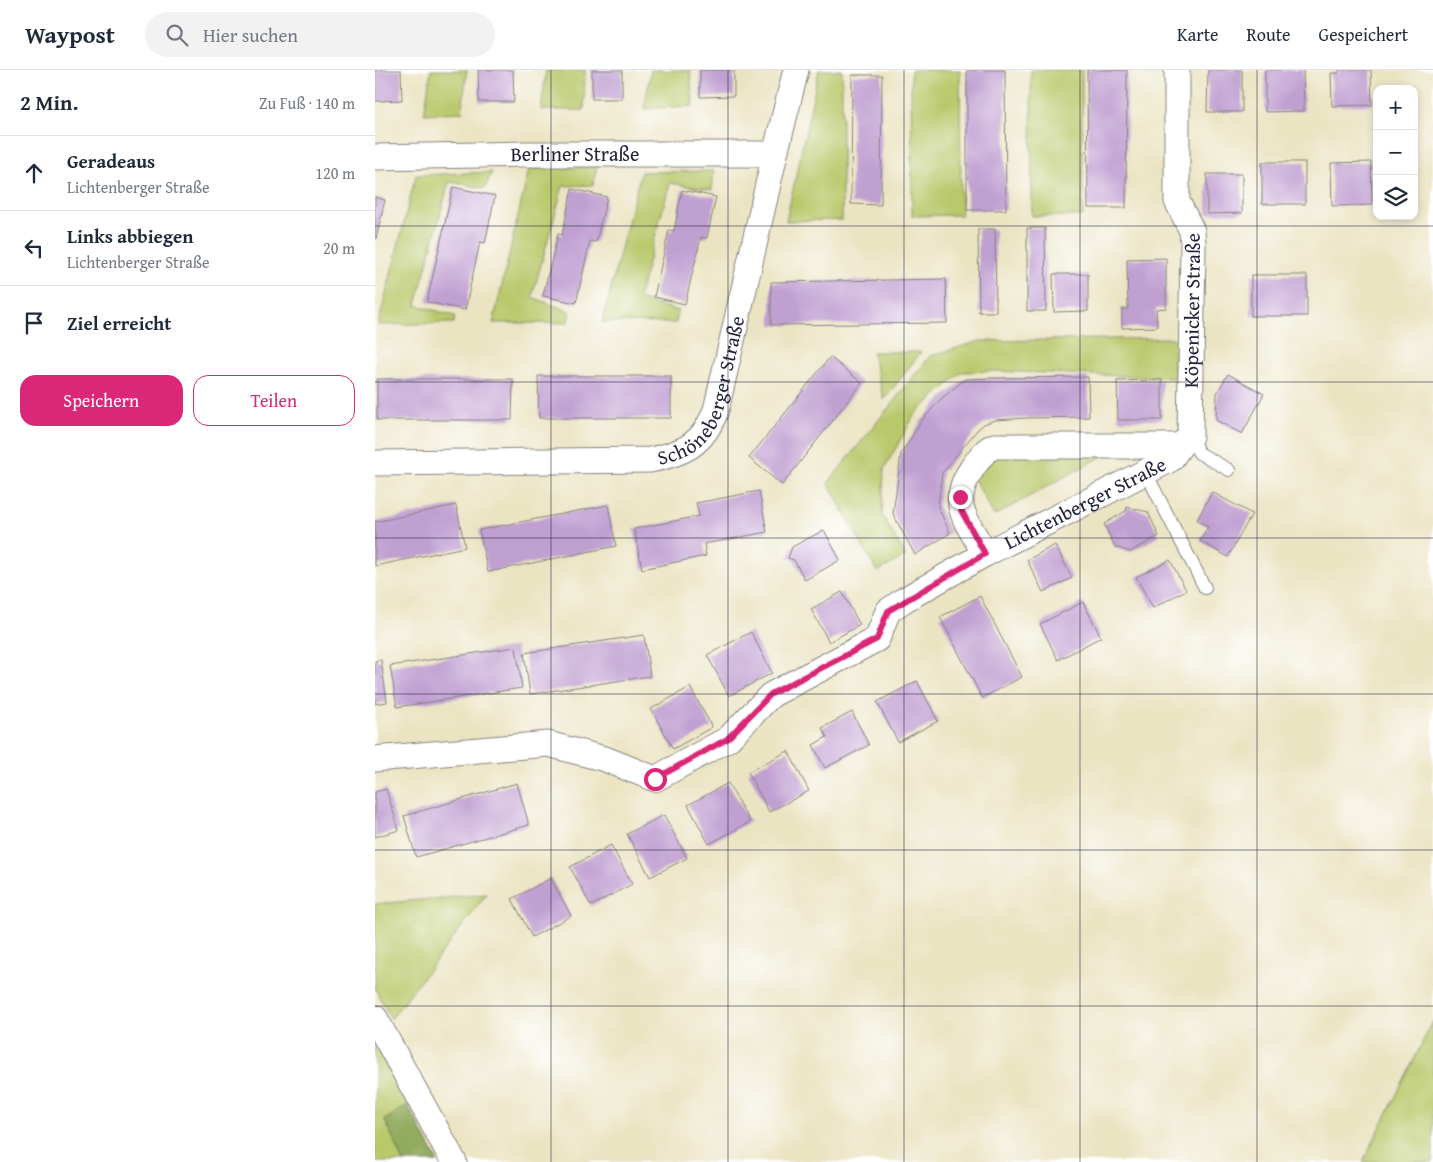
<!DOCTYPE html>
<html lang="de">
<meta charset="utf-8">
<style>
:root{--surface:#fff;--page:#f2f2f3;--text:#1f2937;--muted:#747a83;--line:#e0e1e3;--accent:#db2777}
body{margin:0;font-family:"Gentium Book Plus",serif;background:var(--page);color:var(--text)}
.controls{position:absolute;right:15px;top:15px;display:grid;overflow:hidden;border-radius:10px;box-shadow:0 2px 8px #0003}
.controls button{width:45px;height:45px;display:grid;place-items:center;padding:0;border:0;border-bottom:1px solid var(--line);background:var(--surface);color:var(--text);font:25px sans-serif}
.stop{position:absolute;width:15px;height:15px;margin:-11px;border:4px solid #db2777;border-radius:50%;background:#fff}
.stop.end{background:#db2777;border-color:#fff;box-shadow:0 1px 5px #0008}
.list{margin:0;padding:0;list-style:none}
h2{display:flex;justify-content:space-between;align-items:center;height:65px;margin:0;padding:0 20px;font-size:21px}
h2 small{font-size:16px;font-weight:400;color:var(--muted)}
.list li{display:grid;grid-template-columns:32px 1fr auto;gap:15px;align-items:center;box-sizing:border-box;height:75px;padding:0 20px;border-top:1px solid var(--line)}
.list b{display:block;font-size:19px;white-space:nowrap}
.list p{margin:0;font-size:16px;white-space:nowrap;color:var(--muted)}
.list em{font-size:16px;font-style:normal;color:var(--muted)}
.actions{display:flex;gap:10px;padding:15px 20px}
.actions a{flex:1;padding:11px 0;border:1px solid var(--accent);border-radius:15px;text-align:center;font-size:18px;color:var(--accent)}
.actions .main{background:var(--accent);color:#fff}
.icon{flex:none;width:28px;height:28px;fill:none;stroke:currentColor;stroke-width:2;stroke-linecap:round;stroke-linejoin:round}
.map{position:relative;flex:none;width:1058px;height:1092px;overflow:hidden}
header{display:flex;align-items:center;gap:30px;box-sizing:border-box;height:70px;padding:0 25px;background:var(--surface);border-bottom:1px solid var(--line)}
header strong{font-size:24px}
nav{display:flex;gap:28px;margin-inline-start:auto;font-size:18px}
.search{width:350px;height:45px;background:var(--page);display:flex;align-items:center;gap:12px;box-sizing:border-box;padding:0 18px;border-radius:28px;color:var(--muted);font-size:19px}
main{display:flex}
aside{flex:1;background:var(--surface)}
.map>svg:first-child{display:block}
.green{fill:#b9c86a;stroke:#6e7552}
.forest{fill:#92ac5e;stroke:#5a674c}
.building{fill:#c09fd1}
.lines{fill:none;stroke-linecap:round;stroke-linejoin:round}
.lane-casing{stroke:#86837f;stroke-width:14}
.street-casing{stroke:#86837f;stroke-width:27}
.lane{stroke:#fff;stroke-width:12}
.street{stroke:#fff;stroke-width:25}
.route{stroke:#db2777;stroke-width:6}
.grid{fill:none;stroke:#22223b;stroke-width:1;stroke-opacity:0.55}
.labels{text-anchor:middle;stroke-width:5;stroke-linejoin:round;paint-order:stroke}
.street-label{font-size:20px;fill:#22223b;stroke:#fff}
</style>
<header>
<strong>Waypost</strong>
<div class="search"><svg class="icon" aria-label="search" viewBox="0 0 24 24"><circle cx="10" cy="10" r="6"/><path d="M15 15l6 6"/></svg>Hier suchen</div>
<nav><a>Karte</a><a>Route</a><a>Gespeichert</a></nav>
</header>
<main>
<aside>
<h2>2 Min.<small>Zu Fuß · 140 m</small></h2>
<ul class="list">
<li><svg class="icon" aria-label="ahead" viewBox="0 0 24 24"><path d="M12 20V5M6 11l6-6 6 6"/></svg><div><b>Geradeaus</b><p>Lichtenberger Straße</p></div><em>120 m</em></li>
<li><svg class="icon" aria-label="left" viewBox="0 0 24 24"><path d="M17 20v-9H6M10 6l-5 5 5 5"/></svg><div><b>Links abbiegen</b><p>Lichtenberger Straße</p></div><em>20 m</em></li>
<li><svg class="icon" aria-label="arrive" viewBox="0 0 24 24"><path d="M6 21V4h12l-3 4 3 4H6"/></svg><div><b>Ziel erreicht</b></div></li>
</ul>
<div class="actions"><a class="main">Speichern</a><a>Teilen</a></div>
</aside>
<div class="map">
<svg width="1058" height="1092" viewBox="0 0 1058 1092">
<rect width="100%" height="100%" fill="#fff"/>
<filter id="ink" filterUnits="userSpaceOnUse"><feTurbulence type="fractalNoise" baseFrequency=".02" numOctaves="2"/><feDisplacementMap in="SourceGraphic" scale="10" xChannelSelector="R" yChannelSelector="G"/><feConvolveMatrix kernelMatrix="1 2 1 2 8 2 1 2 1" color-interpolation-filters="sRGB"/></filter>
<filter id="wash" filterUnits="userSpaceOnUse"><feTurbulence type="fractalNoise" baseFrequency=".0096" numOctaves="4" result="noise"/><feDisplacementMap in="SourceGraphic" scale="20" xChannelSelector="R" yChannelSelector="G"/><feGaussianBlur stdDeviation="1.12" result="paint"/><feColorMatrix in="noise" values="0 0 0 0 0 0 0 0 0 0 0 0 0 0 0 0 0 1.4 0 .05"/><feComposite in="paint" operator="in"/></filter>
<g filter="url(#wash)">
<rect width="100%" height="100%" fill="#ebe4c3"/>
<g class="green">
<polygon points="56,0 92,0 87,42 49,44"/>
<polygon points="171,0 210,0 209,40 166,40"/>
<polygon points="276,0 315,0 318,36 269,39"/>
<polygon points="444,0 467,0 467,150 411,151"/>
<polygon points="536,0 585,0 586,145 537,146"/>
<polygon points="656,0 707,0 708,146 657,146"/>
<polygon points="222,97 218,115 188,116 157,227 196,242 192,253 118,253 154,99"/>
<polygon points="339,101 337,120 295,113 263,229 303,241 301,253 227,252 266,102"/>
<polygon points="117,102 110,118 74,112 41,235 80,246 79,253 3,255 41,105"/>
<polygon points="799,268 800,308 618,301 587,302 540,344 509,399 507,445 531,486 502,502 453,413 555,286 605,271"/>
<polygon points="497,282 546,282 509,330"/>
<polygon points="617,382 735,382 619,446 598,407"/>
<polygon points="112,824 16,949 0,918 0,834"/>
<polygon points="1058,951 1058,1092 988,1092"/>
<polygon points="0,965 33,1035 10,1050 29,1092 0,1092"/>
</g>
<polygon class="forest" points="33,1035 63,1092 29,1092 10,1050"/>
<g id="blocks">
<g class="building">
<polygon points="0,0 26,0 27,30 0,31"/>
<polygon points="103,0 138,0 139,32 104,32"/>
<rect x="217" y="0" width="30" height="29"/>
<polygon points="325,0 359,0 359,26 325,27"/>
<polygon points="592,0 630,0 631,140 592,140"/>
<polygon points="712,0 752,0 751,138 713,138"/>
<polygon points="833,0 867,0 867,42 832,42"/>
<polygon points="890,0 928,0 929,41 890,42"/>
<polygon points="964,0 996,0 997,35 957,36 956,3 964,3"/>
<polygon points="477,5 507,5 506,135 476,134"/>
<rect x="887" y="92" width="43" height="42"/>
<polygon points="996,92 997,135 957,136 956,93"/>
<polygon points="832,104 867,104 867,143 832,144"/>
<polygon points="78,117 120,126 110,173 105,172 90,240 52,232"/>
<polygon points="197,119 232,127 221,172 215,171 201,233 168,226 183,164 187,165"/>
<polygon points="307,120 341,127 332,168 326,167 310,234 279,227 294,160 299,161"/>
<polygon points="0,127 10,130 1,169 0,169"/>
<polygon points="652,158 670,158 671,241 652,241"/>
<polygon points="603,159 620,159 621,242 604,242"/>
<polygon points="791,188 791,238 781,239 782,257 747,258 747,239 753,239 752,189"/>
<polygon points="678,204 713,204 713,241 679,242"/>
<rect x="876" y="205" width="56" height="41"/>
<polygon points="571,209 572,253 396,255 396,212"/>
<polygon points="455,287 487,313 407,415 374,388"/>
<polygon points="853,304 889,324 867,364 841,350 842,323"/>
<polygon points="163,306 296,306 296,348 164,348"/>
<polygon points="713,307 714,347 651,348 620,350 609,354 602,360 567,403 563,437 575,463 540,485 518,444 526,384 547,350 566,329 590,309 618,308"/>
<polygon points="2,309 138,309 137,350 2,350"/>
<polygon points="787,310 787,350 743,350 742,311"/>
<polygon points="384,421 392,462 329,474 331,486 267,499 259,459 324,446 321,433"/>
<polygon points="837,422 877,444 853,487 825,471 833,457 822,450"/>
<polygon points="81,435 90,477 0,496 0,452"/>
<polygon points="233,435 241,476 113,502 104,460"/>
<polygon points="752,437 773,442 784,466 755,482 740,477 729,454 751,441"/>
<polygon points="449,460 465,490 430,510 419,490 413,488 417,477"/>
<polygon points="680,475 697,508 668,522 652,490"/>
<polygon points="795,490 811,520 778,538 761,507"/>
<polygon points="467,522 485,555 454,572 436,539"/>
<polygon points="605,526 647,607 607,628 565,547"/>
<polygon points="708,532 726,567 683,590 665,554"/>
<polygon points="376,562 397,603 354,626 332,585"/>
<polygon points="269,565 275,606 155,624 149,583"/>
<polygon points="141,577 147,618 22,637 15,596"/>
<polygon points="6,590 12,632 0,634 0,591"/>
<polygon points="542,611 563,651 523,672 502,632"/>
<polygon points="315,617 337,657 298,679 276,639"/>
<polygon points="477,642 494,675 450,698 438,675 452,667 447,658"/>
<polygon points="413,681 434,721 394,742 373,702"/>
<polygon points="142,713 154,755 41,787 29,746"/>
<polygon points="353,713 375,752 334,774 313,735"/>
<polygon points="11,719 24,760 0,767 0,722"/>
<polygon points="289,745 312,788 275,807 252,764"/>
<polygon points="236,775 257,814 216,836 195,797"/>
<polygon points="176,808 196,846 157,867 137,829"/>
</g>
</g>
</g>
<g filter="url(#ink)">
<use href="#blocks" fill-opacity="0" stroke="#86837f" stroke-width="1"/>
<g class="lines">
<g class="lane-casing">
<g id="lane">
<polyline points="815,366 824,383 854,400"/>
<polyline points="771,403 830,518"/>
</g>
</g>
<g class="street-casing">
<g id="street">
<path id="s1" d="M0 87 150 84H400"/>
<path id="s2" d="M0 393 275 390C309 383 328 375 341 340L400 84 421 0"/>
<path d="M610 484C592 450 572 434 598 397 605 388 609 380 619 376H805"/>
<path id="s3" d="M0 689 173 674 230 689 280 709 353 669 396 625 502 569 513 541 529 530 610 484 796 389 805 376 815 366 818 173 817 161 802 131V0"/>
<polyline points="0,948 79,1092"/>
</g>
</g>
<use href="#lane" class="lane"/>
<use href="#street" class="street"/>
</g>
</g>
<g class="lines" filter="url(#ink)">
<polyline class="route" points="280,709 352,669 396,624 502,569 513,541 610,484 586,440 585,427"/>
</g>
<path class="grid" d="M176 0V1092M353 0V1092M529 0V1092M705 0V1092M882 0V1092M0 156H1058M0 312H1058M0 468H1058M0 624H1058M0 780H1058M0 936H1058"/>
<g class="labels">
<g class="street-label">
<text dy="7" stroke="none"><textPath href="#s1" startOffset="200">Berliner Straße</textPath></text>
<text dy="7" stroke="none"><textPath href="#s3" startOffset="1058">Köpenicker Straße</textPath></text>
<text dy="7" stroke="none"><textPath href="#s2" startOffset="371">Schöneberger Straße</textPath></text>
<text dy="7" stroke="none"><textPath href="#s3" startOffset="806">Lichtenberger Straße</textPath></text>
</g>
</g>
</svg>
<div class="controls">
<button>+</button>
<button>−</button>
<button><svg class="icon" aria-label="layers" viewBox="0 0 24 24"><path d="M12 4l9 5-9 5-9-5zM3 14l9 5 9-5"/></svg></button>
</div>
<div class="stop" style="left:280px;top:709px"></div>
<div class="stop end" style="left:585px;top:427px"></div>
</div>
</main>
